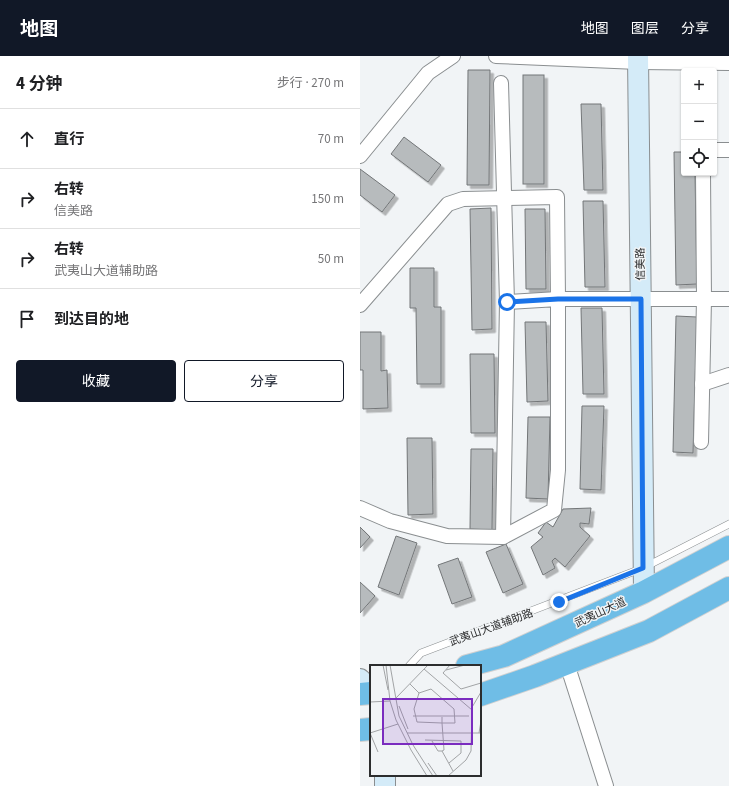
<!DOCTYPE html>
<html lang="zh">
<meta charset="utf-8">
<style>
:root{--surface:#fff;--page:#f2f2f2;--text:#202124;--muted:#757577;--line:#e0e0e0;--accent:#111827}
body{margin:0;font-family:"Source Sans 3","Noto Sans SC",sans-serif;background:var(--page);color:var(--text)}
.controls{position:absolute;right:12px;top:12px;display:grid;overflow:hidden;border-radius:4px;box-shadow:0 1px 3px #0004}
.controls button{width:36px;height:36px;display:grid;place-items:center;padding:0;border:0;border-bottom:1px solid var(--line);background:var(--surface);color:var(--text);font:20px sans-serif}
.stop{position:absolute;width:12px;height:12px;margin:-9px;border:3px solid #1a73e8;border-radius:50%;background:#fff}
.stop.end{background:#1a73e8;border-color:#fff;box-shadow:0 1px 4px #0008}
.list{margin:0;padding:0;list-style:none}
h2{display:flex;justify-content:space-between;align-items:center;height:52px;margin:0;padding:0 16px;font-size:17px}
h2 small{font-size:13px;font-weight:400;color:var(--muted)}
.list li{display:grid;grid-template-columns:26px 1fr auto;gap:12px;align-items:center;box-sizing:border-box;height:60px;padding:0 16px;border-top:1px solid var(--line)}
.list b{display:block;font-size:15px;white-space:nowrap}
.list p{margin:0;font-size:13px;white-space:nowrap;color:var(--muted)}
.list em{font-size:13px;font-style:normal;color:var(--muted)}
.actions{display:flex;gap:8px;padding:12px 16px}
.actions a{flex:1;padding:9px 0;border:1px solid var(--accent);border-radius:4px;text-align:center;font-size:14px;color:var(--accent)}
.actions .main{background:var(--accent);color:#fff}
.icon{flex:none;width:22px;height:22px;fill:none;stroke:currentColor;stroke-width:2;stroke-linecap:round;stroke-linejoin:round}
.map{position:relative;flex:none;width:369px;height:730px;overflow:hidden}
header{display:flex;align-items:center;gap:24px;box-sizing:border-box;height:56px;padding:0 20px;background:var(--accent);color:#fff}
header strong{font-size:19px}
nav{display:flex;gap:22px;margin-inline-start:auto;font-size:14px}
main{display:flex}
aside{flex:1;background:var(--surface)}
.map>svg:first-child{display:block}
.building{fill:#b7bbbd;stroke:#737678;filter:url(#shadow)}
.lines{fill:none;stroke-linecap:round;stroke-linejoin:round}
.lane-casing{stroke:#8a8e90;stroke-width:8}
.street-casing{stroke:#8a8e90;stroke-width:16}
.secondary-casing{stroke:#8a8e90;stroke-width:22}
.highway-casing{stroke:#d1d1d1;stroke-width:24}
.lane{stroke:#fff;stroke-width:7}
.street{stroke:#fff;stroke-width:14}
.secondary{stroke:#d4ebf8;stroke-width:20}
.highway{stroke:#6fbde6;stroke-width:22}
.route{stroke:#1a73e8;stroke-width:5}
.labels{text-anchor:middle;stroke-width:3;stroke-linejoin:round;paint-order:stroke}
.street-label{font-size:11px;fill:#2c2d2e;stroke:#f1f4f6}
.inset-road{fill:none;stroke:#a2a4a6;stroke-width:1}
.view{fill:#7b2cbf;fill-opacity:0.15;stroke:#7b2cbf;stroke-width:2}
.inset-edge{fill:none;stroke:#2c2d2e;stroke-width:2}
</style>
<header>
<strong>地图</strong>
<nav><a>地图</a><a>图层</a><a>分享</a></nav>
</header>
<main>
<aside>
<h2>4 分钟<small>步行 · 270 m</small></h2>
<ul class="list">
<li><svg class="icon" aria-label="ahead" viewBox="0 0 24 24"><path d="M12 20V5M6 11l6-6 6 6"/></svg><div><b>直行</b></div><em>70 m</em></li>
<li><svg class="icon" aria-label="right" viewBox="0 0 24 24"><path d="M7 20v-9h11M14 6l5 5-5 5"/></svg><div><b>右转</b><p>信美路</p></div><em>150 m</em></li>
<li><svg class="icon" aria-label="right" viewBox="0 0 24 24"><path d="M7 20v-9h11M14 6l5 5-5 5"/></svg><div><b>右转</b><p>武夷山大道辅助路</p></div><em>50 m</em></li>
<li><svg class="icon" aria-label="arrive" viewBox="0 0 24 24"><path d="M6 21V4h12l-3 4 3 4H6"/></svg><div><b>到达目的地</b></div></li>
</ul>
<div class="actions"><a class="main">收藏</a><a>分享</a></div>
</aside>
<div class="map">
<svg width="369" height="730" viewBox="0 0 369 730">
<defs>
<filter id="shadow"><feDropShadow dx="3.5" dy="3.5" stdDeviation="0" flood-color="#0004"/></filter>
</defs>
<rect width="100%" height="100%" fill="#f1f4f6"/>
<g class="building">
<polygon points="108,14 130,14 129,129 107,129"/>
<rect x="163" y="19" width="21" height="109"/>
<polygon points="221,48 241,48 243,134 224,134"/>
<polygon points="44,81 81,109 68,126 31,98"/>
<polygon points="314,96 324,96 324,117 335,117 337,228 316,229"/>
<polygon points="0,113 35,139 22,156 0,139"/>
<polygon points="223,145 243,145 245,231 225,231"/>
<polygon points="131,152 132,273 112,274 110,153"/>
<polygon points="165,153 185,153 186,233 166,233"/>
<polygon points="50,212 74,212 74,251 81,251 81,328 57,328 56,252 50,252"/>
<polygon points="221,252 242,252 244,338 223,338"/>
<polygon points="316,260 337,261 333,397 313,396"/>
<polygon points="165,266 186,266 188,345 167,346"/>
<polygon points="0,276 21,276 21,315 27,314 28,352 3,353 3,314 0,314"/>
<polygon points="110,298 134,298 135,377 111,377"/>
<polygon points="222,350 244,350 241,434 220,433"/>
<polygon points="168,361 190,361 188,443 166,442"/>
<polygon points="47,382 72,382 73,458 48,459"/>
<polygon points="111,393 133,393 132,474 110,473"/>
<polygon points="231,452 229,468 220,467 220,471 230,480 205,511 195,502 192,505 195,512 183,519 171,491 183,481 178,477 186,466 193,471 203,453"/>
<polygon points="0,471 10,481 0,492"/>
<polygon points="36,480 57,487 39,539 18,531"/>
<polygon points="146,488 163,528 143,537 126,496"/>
<polygon points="98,502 112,541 92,548 78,509"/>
<polygon points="0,526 15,540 0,557"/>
</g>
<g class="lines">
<g class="lane-casing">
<polyline id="lane" points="49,610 61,597 283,512 369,468"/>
</g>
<g class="street-casing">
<g id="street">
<polyline points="136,0 278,6 369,7"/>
<polyline points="141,27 147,246 143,481"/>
<polyline points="354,94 369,94"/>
<polyline points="0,100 68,17 93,0"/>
<polyline points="0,249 88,148 103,143 197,141 198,243 369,243"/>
<polyline points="342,328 369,319"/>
<polyline points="341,386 344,243 343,117"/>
<polyline points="0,452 30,465 87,480 143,481 194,454 198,414 198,243 147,246"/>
<polyline points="207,608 246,730"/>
</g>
</g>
<g class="secondary-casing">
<g id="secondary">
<polyline points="278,0 284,536"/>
<polyline points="0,623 11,634"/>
<polyline points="25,719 25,730"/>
</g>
</g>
<g class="highway-casing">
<g id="highway">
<polyline points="107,610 144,600 284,536 369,491"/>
<polyline points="0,638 11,637"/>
<polyline points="120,639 175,620 289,575 369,532"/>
<polyline points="0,674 11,673"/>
</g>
</g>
<use href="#lane" class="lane"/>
<use href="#street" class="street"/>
<use href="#secondary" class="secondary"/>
<use href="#highway" class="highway"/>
</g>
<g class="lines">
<polyline class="route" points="147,246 198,243 281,243 283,512 199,546"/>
</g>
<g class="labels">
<g class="street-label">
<text transform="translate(280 208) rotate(-91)" y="4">信美路</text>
<text transform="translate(240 556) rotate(-25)" y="4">武夷山大道</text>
<text transform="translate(131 571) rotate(-20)" y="4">武夷山大道辅助路</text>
</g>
</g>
<g transform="translate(10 609)">
<rect width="111" height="111" fill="#f1f4f6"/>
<path class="inset-road" d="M13 0 18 25M16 0 20 36 26 55 41 85 57 111M20 0 29 51 43 80 63 111M80 0 73 8 91 24 111 18M54 4 102 45 101 86 96 95 78 111M76 5 95 0M40 19 49 28 61 24 84 44 85 58H72L74 85 72 86 83 106M49 28 44 44 47 57 72 58V52M25 34 58 0M0 37 20 36M29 41 38 64M101 44 111 27M43 51H99M0 68 28 59M0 68 8 87M37 68H111M109 68 111 56M55 75 91 76V88L79 98M62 76 68 86H72M58 98 67 111"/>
<path class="view" d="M13 34H102V79H13Z"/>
<rect width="111" height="111" class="inset-edge"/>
</g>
</svg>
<div class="controls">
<button>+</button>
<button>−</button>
<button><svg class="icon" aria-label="locate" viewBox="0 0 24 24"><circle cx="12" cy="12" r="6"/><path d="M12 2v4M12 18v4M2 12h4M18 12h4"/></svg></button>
</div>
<div class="stop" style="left:147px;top:246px"></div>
<div class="stop end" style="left:199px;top:546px"></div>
</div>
</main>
